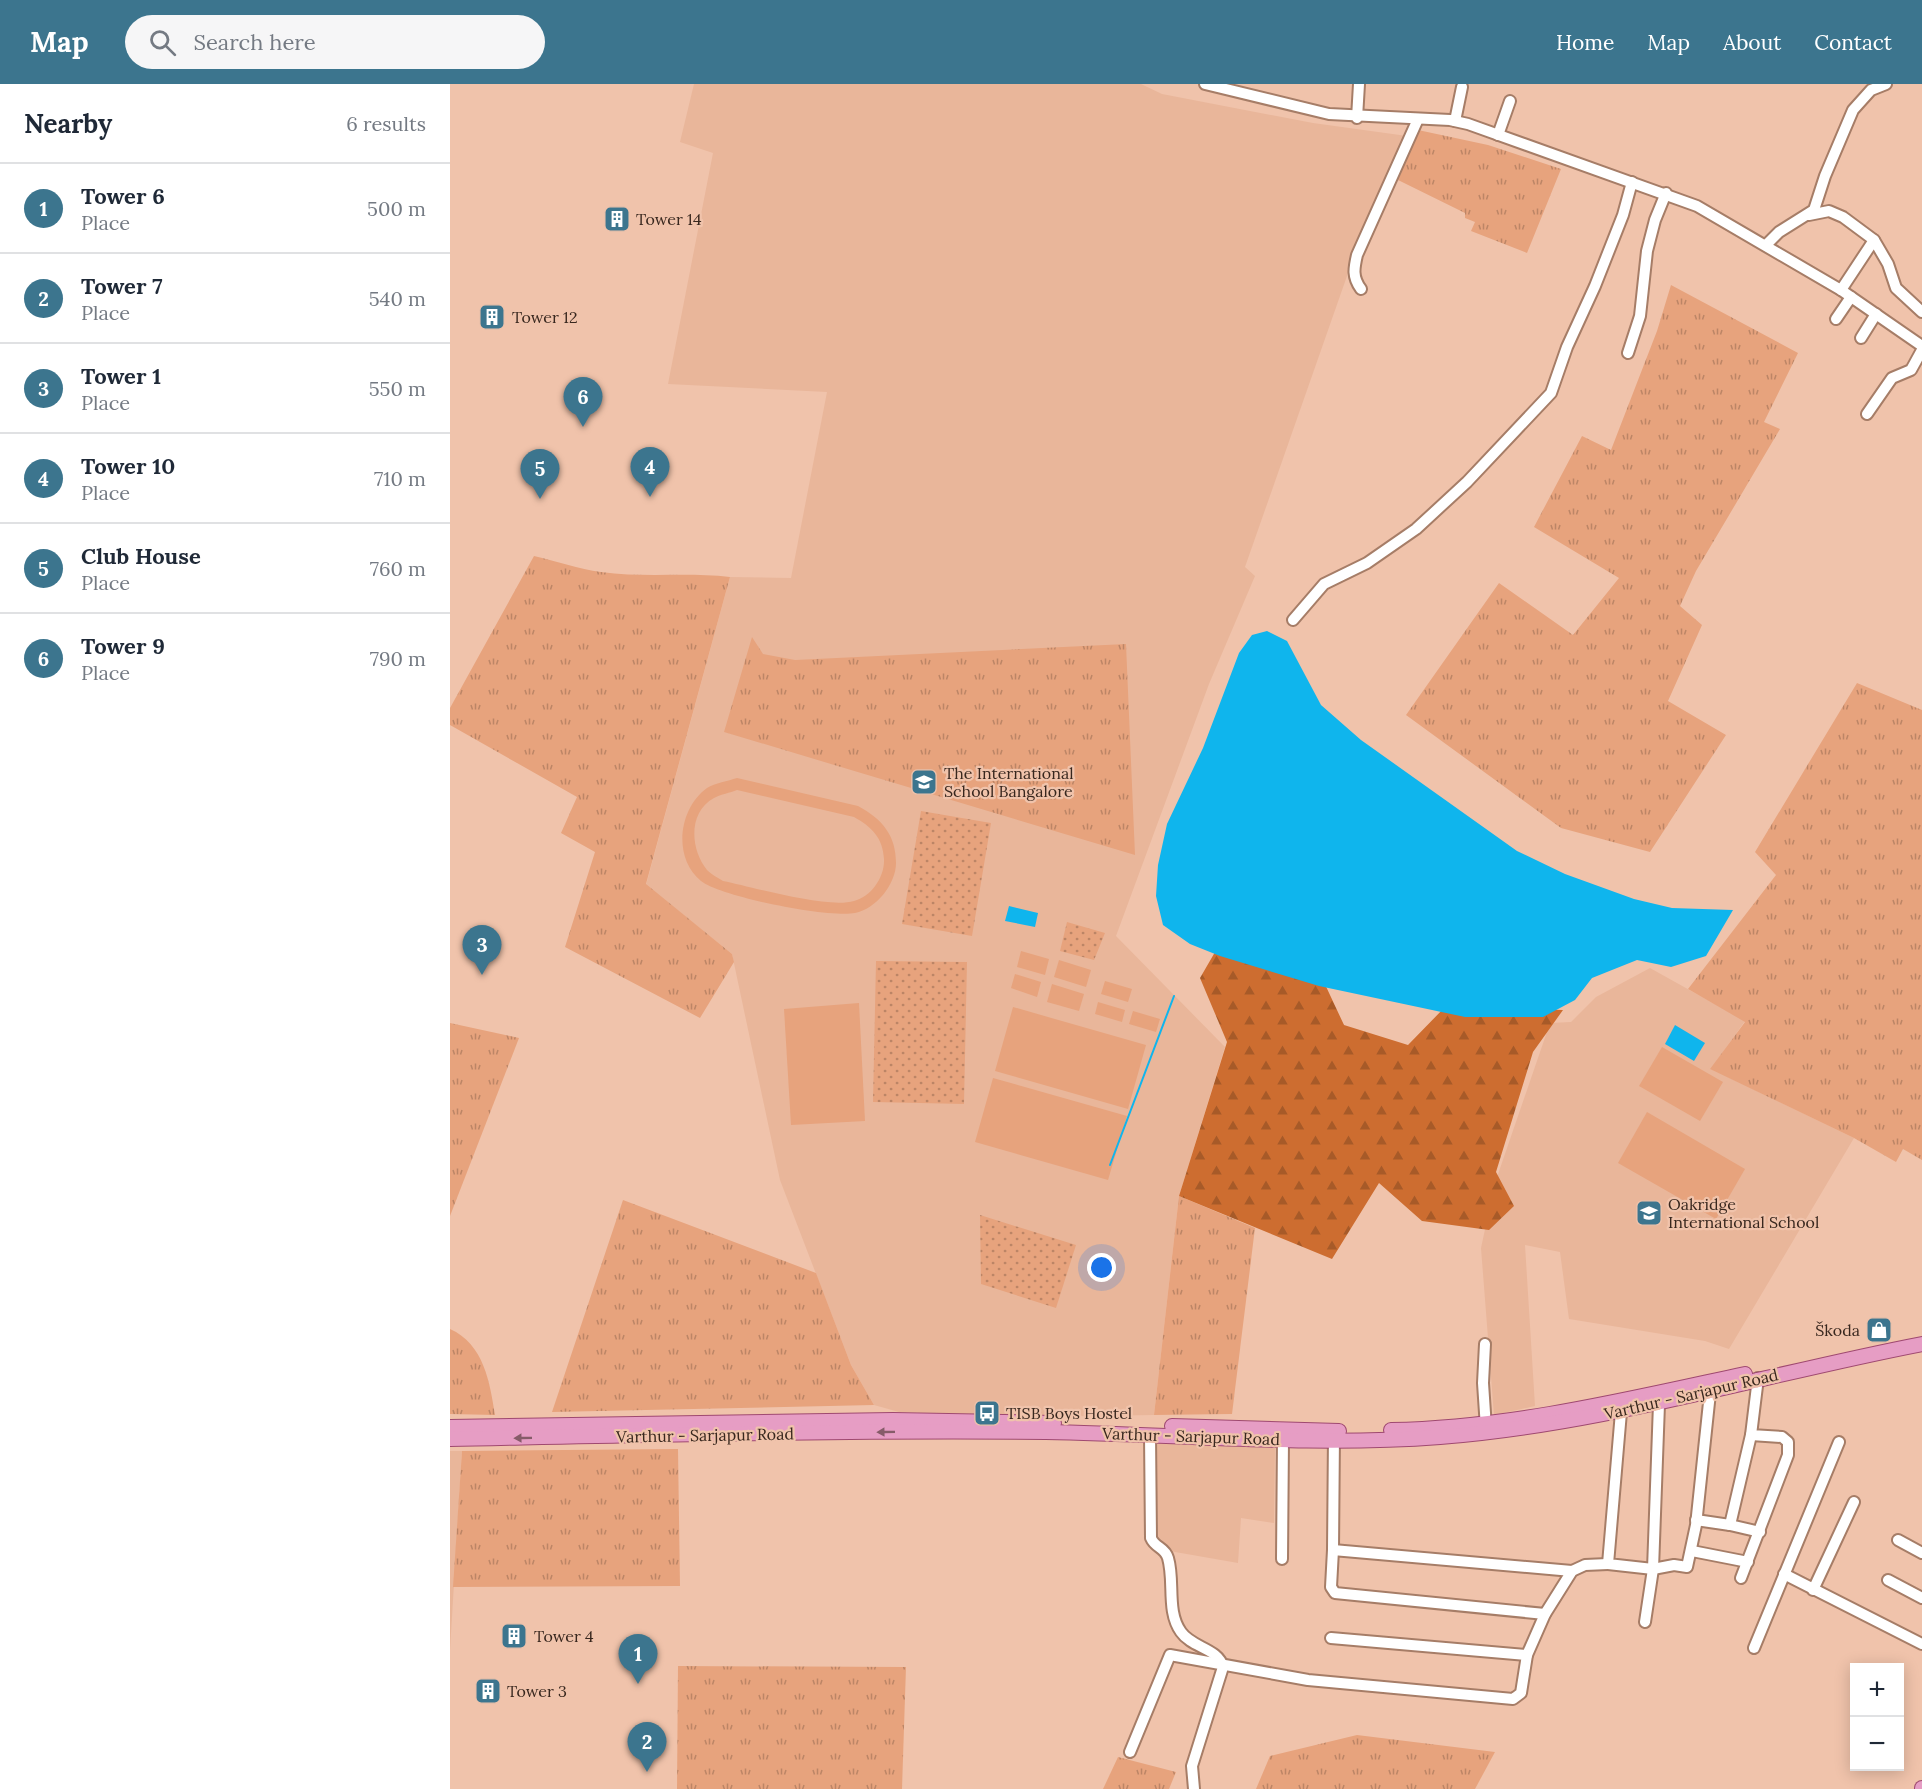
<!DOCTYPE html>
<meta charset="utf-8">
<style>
:root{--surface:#fff;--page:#f6f6f7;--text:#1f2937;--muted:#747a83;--line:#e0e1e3;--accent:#3c758e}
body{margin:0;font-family:Lora,serif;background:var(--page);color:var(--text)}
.controls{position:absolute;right:18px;bottom:18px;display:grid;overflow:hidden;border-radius:0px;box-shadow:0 3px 15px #0003}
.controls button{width:54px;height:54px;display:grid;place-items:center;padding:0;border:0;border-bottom:2px solid var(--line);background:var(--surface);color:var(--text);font:30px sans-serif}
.you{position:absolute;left:652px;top:1184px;width:21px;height:21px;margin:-15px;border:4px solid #fff;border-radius:50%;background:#1a73e8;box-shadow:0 0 0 9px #1a73e833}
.badge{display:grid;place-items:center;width:39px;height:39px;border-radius:50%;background:var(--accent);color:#fff;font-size:20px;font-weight:700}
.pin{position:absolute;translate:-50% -50px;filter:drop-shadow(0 2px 3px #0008)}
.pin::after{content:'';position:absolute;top:32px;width:21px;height:18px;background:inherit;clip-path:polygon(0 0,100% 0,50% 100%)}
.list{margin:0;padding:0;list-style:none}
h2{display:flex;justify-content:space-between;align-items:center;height:78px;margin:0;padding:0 24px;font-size:26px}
h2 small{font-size:20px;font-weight:400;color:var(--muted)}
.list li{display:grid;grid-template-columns:39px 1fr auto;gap:18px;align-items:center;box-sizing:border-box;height:90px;padding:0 24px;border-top:2px solid var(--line)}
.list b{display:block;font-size:22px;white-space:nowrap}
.list p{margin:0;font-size:20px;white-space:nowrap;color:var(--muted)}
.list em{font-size:20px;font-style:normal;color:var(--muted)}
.icon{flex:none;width:33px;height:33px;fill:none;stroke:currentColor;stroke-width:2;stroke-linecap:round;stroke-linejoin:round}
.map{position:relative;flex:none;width:1472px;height:1705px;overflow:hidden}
header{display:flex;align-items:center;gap:36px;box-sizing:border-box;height:84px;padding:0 30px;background:var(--accent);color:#fff}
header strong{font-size:28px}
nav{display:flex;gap:33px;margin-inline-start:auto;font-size:21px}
.search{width:420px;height:54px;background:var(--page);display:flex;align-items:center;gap:15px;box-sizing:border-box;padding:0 21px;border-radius:33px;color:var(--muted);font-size:22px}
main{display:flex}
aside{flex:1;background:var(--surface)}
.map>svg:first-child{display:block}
.built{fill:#e9b69a}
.grass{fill:url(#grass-tufts)}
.forest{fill:url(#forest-firs)}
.park{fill:url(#park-dots)}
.pitch{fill:#e7a37d;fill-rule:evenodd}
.water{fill:#0fb5ed}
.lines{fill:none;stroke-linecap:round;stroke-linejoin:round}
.stream{stroke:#0fb5ed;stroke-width:2}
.minor-casing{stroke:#a67d67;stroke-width:14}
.major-casing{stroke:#9f4970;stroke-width:16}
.minor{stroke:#fff;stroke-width:10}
.major{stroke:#e69dc4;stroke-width:14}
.oneway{fill:#865c69}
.labels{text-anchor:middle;stroke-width:4.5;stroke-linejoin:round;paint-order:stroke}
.poi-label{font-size:16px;fill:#38271e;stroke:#f0c3ab;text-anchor:start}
.street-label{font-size:16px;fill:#38271e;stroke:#f0c3ab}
</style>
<header>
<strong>Map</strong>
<div class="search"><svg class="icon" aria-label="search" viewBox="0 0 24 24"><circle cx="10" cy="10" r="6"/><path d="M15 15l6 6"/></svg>Search here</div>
<nav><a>Home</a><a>Map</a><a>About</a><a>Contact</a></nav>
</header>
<main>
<aside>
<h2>Nearby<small>6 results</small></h2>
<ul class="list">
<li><span class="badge">1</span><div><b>Tower 6</b><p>Place</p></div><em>500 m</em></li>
<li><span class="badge">2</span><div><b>Tower 7</b><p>Place</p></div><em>540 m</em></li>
<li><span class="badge">3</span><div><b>Tower 1</b><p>Place</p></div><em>550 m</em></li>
<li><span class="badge">4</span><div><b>Tower 10</b><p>Place</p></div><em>710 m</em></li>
<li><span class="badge">5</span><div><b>Club House</b><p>Place</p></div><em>760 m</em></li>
<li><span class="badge">6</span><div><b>Tower 9</b><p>Place</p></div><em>790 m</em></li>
</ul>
</aside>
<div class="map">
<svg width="1472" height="1705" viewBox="0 0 1472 1705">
<defs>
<pattern id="grass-tufts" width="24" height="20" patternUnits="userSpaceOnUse" patternTransform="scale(1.5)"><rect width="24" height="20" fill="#e7a37d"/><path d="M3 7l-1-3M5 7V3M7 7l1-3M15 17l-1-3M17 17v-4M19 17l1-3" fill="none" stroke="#bc8566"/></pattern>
<pattern id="forest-firs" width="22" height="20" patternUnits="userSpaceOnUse" patternTransform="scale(1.5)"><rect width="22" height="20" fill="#cd6d30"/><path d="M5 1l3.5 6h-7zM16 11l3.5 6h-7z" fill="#a75a28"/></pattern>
<pattern id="park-dots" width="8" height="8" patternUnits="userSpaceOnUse" patternTransform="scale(1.5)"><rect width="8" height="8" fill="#e7a37d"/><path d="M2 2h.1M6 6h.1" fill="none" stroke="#bc8566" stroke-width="1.8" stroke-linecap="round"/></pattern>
</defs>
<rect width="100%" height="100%" fill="#f0c3ab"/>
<g class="built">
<polygon points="244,0 691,0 712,10 863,39 957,52 904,172 795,483 805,492 759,600 666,852 775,963 729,1112 704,1331 575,1333 449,1328 424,1321 401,1281 330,1096 282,870 196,801 280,493 341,494 377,308 218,300 263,69 230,58"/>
<polygon points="1200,884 1295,937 1261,985 1404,1054 1279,1265 1255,1257 1119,1235 1110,1168 1075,1161 1085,1322 1044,1331 1031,1164 1045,1099 1100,939 1121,938 1146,913"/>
<polygon points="706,1358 825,1364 824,1439 791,1434 788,1479 708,1465"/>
<polygon points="0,1367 12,1367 0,1566"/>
</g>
<g class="grass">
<polygon points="968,46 1038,61 1111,85 1077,169 1021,147 1025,138 1015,134 1015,129 948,96"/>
<polygon points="1221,201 1348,269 1314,338 1330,345 1246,487 1230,522 1252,541 1218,617 1276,651 1200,768 1111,744 956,631 1049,499 1123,551 1169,494 1084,443 1132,352 1161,366 1207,247"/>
<path d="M84 472C106 477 129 485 151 488 194 494 238 488 280 493L196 800 282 870 284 878 250 934 115 863 145 768 111 749 127 713 0 641V624Z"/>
<polygon points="302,553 313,570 345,576 676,560 685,771 274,648"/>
<polygon points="1407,599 1472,626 1472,1076 1453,1065 1446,1078 1404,1054 1260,985 1295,938 1238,905 1326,791 1305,768"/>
<polygon points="0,939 69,954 0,1132"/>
<polygon points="729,1112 805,1144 782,1330 704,1331"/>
<polygon points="173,1116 366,1189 401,1281 424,1321 102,1328"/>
<path d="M0 1245C34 1260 40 1299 45 1331L0 1330Z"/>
<polygon points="228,1365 230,1502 3,1503 12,1367"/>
<polygon points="228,1582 456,1583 452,1705 227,1705"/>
<polygon points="907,1651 1045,1668 1025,1705 806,1705 820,1672"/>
<polygon points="668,1673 726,1688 719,1705 653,1705"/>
</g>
<polygon class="forest" points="772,856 859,866 894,941 958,961 995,923 1113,926 1083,968 1046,1088 1064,1122 1039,1146 972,1137 929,1099 882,1175 729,1112 777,958 750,894"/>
<g class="park">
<polygon points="471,727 541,739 522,852 452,840"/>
<polygon points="617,838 655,849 644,876 610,867"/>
<polygon points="426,877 517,878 514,1020 423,1018"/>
<polygon points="530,1131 626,1161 606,1224 531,1200"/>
</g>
<g class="pitch">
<path d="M287 694 408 722C432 735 446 751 446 779 446 800 426 825 405 829 379 834 271 813 251 797 222 773 229 724 257 704 265 699 278 697 287 694ZM287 706 404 733C422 743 433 754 434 775 435 793 421 813 404 817 377 825 303 803 273 797 268 794 261 790 257 786 240 765 238 728 264 714 271 710 280 709 287 706Z"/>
<polygon points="571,867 599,875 595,891 567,883"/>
<polygon points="609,876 641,886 636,903 604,893"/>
<polygon points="565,890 591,898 587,913 561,904"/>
<polygon points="655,897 682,905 678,918 651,910"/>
<polygon points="602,900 634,910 629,927 597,918"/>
<polygon points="648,918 675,926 672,938 645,930"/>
<polygon points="409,919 415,1037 341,1041 334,925"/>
<polygon points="563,923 696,961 678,1025 545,987"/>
<polygon points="683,927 710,935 706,948 679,940"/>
<polygon points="1212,963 1273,998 1250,1037 1189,1002"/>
<polygon points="543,994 677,1032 658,1096 525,1058"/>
<polygon points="1197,1028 1295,1085 1266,1135 1168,1079"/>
</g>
<g class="water">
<polygon points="817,547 837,557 871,621 911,656 1067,767 1115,790 1184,815 1222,824 1283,826 1256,872 1221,883 1187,876 1142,894 1125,916 1093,933 1015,933 869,902 770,872 740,860 713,841 706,812 708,781 717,740 753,664 789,569 802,551"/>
<polygon points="559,822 588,829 585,843 555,837"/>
<polygon points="1225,941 1255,959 1244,977 1215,960"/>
</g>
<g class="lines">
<polyline class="stream" points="660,1081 724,912"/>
<g class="minor-casing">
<g id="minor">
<polyline points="755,0 879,30 1000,36 1018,40 1247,122 1391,206 1472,262"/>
<polyline points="907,34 909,0"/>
<polyline points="1005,37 1012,3"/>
<polyline points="1048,51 1060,17"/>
<polyline points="1359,131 1379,127 1393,133 1424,156 1391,206"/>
<polyline points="1424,156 1438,180 1446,204 1472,228"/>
<polyline points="1316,161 1329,148 1364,126 1375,92 1403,26 1421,6 1436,0"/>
<path d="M911 205C902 193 904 184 907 171L968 35"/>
<polyline points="1386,235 1401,213"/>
<polyline points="1411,254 1426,230"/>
<polyline points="1178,269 1190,232 1197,167 1205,136 1216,109"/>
<polyline points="1417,330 1442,294 1461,286 1472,266"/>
<polyline points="843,536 874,500 917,479 966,445 1017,398 1101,309 1117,263 1145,202 1173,131 1182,98"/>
<polyline points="1035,1260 1033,1299 1036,1344"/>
<polyline points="1171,1328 1158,1480 1203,1485 1224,1481 1237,1483 1246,1441 1260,1309"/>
<path d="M700 1351 701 1454C705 1464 715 1463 718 1474 725 1498 716 1527 731 1548 742 1564 768 1564 773 1583L742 1682 744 1705"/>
<polyline points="1301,1351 1280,1441 1310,1448"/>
<polyline points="1246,1436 1280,1441"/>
<polyline points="1448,1456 1472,1469"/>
<polyline points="883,1466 884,1350"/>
<polyline points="1242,1467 1298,1478"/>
<polyline points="832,1475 833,1355"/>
<polyline points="1334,1490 1472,1560"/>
<polyline points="1291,1494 1338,1371 1338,1358 1332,1353 1301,1351 1308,1294"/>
<polyline points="1438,1496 1472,1514"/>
<polyline points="1363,1506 1404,1418"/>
<polyline points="1095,1530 885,1509 881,1503 883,1466 1122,1487"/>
<polyline points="1195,1538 1203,1485 1209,1320"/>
<polyline points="881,1554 1077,1571"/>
<polyline points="1304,1564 1389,1358"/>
<polyline points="680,1668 720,1571 858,1596 1063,1615 1071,1609 1077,1571 1095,1530 1122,1487 1135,1481 1158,1480"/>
</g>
</g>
<g class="major-casing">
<g id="major">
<polyline points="722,1342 889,1347"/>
<polyline points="0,1343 443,1336 604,1339"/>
<path d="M941 1346C1060 1344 1179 1315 1295 1290"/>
<path d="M0 1355C198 1351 397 1346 596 1348 727 1350 859 1363 990 1353 1155 1340 1311 1291 1472 1260"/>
<polyline points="1472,1705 1472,1704"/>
</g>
</g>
<use href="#minor" class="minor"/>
<use href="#major" class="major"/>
</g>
<defs><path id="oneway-solid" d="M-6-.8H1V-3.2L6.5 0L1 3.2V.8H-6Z" transform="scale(1.5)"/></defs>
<g class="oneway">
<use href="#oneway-solid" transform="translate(436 1348) rotate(179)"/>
<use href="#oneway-solid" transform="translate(73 1354) rotate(179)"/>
</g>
<defs>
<g id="building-square" transform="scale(1.35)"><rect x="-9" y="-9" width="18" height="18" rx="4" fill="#3c758e" stroke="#f0c3ab"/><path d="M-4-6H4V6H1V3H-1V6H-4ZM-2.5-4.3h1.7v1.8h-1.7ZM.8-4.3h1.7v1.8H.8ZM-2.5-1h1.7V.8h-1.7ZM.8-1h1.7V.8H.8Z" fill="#fff"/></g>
<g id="school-square" transform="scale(1.35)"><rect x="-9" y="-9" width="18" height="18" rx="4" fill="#3c758e" stroke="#f0c3ab"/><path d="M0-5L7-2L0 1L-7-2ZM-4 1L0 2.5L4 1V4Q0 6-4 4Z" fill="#fff"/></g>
<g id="shop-square" transform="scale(1.35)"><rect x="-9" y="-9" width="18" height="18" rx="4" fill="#3c758e" stroke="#f0c3ab"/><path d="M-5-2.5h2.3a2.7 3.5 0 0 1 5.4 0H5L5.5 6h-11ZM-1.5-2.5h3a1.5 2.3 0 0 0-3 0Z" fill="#fff"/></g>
<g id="bus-square" transform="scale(1.35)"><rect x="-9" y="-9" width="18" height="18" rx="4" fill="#3c758e" stroke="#f0c3ab"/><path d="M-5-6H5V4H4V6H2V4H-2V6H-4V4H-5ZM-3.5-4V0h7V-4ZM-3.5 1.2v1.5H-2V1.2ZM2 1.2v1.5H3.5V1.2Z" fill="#fff"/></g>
</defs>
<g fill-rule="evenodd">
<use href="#building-square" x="167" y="135"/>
<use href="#building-square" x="42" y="233"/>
<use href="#school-square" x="474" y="698"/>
<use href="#school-square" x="1199" y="1129"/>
<use href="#shop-square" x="1429" y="1246"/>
<use href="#bus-square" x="537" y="1329"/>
<use href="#building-square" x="64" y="1552"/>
<use href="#building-square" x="38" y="1607"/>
</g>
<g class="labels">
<g class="poi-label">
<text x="186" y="141">Tower 14</text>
<text x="62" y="239">Tower 12</text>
<text x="494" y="695">The International<tspan x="494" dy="18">School Bangalore</tspan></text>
<text x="1218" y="1126">Oakridge<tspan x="1218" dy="18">International School</tspan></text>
<text x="1410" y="1252" text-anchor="end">Škoda</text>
<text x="556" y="1335">TISB Boys Hostel</text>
<text x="84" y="1558">Tower 4</text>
<text x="57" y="1613">Tower 3</text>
</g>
<g class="street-label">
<text transform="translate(1241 1310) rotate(-13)" y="6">Varthur - Sarjapur Road</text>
<text transform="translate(255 1351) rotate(-1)" y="6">Varthur - Sarjapur Road</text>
<text transform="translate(741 1352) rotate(2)" y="6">Varthur - Sarjapur Road</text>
</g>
</g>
</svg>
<div class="controls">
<button>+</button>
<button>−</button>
</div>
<div class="you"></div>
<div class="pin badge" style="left:188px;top:1600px">1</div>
<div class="pin badge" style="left:197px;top:1688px">2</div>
<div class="pin badge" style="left:32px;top:891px">3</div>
<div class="pin badge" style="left:200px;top:413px">4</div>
<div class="pin badge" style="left:90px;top:415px">5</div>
<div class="pin badge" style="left:133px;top:343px">6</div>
</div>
</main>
